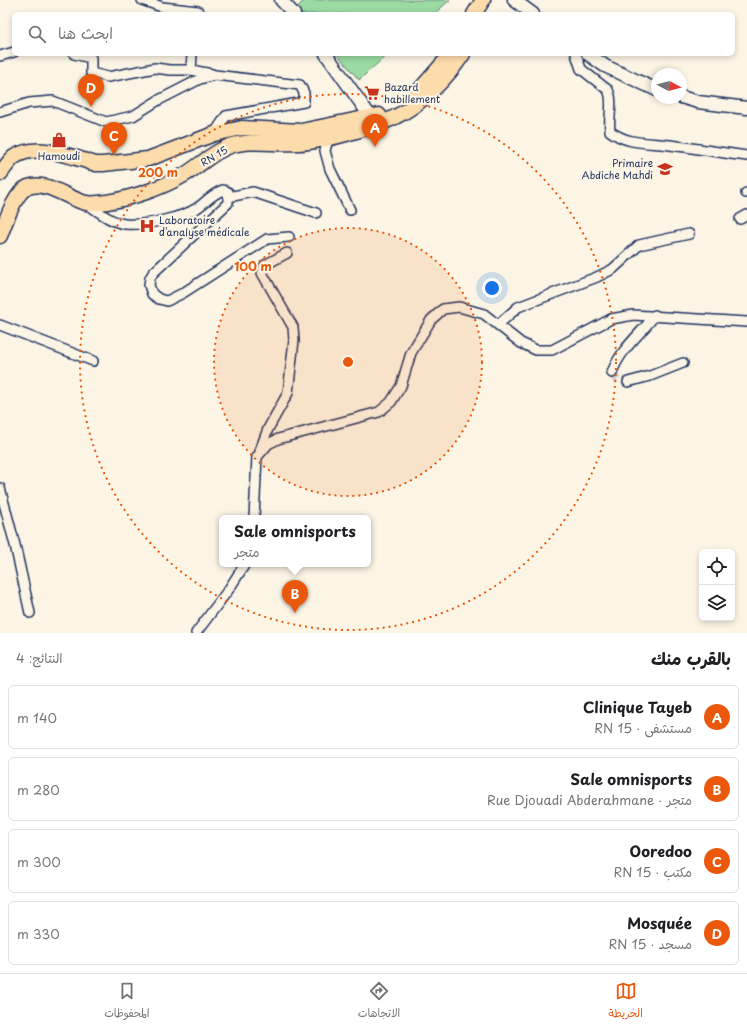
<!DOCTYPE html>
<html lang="ar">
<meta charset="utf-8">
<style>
:root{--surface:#fff;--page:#f2f2f2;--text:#202124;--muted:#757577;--line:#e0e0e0;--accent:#ea580c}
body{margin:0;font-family:"Playpen Sans","Playpen Sans Arabic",sans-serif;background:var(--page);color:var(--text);direction:rtl}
.controls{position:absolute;right:12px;bottom:12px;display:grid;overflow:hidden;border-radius:6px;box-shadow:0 2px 6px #0003}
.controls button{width:36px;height:36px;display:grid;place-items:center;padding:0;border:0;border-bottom:1px solid var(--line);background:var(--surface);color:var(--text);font:20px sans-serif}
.compass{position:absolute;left:651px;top:68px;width:36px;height:36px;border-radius:50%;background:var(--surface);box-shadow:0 2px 6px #0003;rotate:97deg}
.you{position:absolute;left:492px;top:288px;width:14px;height:14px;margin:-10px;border:3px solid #fff;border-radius:50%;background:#1a73e8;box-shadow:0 0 0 6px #1a73e833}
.badge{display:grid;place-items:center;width:26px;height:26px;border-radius:50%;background:var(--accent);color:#fff;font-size:13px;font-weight:700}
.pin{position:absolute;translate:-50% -33px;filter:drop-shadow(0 1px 2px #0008)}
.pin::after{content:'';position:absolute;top:21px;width:14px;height:12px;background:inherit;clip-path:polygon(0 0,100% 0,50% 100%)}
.popup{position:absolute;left:219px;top:515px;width:152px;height:52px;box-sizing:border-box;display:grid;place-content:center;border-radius:6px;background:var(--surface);filter:drop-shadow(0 1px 3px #0005);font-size:13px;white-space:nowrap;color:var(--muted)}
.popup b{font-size:15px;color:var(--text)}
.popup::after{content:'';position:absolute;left:50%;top:100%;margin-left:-8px;border:8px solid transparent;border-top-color:var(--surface)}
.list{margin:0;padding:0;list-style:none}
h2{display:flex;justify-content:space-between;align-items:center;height:52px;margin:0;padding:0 16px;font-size:17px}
h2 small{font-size:13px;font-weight:400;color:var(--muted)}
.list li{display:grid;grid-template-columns:26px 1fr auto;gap:12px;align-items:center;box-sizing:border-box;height:64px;margin:0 8px 8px;padding:0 8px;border:1px solid var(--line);border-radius:6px}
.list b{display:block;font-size:15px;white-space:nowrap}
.list p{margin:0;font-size:13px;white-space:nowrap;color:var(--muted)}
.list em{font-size:13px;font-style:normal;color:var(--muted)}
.icon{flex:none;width:22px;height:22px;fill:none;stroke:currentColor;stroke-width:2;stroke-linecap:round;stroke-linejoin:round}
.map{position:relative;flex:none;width:747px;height:633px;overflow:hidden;direction:ltr}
.search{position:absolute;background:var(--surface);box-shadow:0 2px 6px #0003;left:12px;right:12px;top:12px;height:44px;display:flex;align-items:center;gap:10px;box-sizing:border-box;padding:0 14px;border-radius:6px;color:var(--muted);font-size:15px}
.sheet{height:340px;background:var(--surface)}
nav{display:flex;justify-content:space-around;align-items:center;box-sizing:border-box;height:56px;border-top:1px solid var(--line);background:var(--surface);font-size:11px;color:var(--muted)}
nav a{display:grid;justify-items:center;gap:2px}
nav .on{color:var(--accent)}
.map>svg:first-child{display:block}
.green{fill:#9bdaa2;stroke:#5b8480}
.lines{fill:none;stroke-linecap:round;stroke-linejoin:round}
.minor-tunnel{stroke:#cfcdca;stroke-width:9;stroke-dasharray:9 4.5;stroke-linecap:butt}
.minor-casing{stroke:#1b2f5e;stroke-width:12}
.secondary-casing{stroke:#1b2f5e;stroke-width:15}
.primary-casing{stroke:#1b2f5e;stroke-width:17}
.minor{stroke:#fcf5e5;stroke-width:9}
.secondary{stroke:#fcf5e5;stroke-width:12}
.primary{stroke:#fddcac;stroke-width:14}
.ring{fill:none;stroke:#e8590c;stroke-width:2;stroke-dasharray:2 4}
.labels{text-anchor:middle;stroke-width:4;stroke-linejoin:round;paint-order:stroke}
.poi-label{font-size:10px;fill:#1b2f5e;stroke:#fcf5e5;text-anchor:start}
.street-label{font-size:10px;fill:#1b2f5e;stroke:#fcf5e5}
.centre{fill:#e8590c;stroke:#fcf5e5;stroke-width:2}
.ring-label{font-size:12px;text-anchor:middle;font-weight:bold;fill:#e8590c;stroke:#fcf5e5;stroke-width:4;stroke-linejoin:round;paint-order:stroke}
</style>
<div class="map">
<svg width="747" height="633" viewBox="0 0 747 633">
<rect width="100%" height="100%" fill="#fcf5e5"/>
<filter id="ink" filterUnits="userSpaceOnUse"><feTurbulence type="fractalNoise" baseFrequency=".025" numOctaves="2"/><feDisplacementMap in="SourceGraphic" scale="8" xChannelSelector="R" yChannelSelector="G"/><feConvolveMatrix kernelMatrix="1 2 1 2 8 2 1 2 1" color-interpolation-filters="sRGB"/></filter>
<g filter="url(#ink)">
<g class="green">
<polygon points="305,0 450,0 434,14 302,14 296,8"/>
<polygon points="337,54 388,54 359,80"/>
</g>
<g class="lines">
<polyline class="minor-tunnel" points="612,373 617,380 628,382"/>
<g class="minor-casing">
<g id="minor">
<polyline points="142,0 162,7 198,11 197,14"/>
<polyline points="74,54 91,58 91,73 108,77 155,68 170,70 191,70 212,74"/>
<path d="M576 54 581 69 608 90C614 101 608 118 610 131 628 145 648 142 670 145 696 148 721 153 747 156"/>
<polyline points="0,56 14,52"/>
<polyline points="191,70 192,54"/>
<polyline points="0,112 29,103 53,101 106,122 133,116 157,101 200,79 215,75 300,85 304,93 304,102 226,116 214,134"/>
<polyline points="328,139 325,151 330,169 350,210"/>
<polyline points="746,193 747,193"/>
<polyline points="228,197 253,192 316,213"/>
<path d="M87 204C99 212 111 222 125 224 143 226 182 218 197 208 206 202 212 194 223 190L228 192V203L153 273 150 278 149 285 152 294 159 299 167 301 183 293 267 239 289 237"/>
<polyline points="740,219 747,215"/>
<polyline points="499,324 518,307 597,277 613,269 639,245 689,234"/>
<polyline points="0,325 93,361"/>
<path d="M612 373C620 349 641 334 655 315"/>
<polyline points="628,382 650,376 683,363"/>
<polyline points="260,450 268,429 288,393 294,340 293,327 262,273 265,265 287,253"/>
<polyline points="0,488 15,545 30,613"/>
<polyline points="254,518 257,457 268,444 278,439 379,412 391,402 401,386 411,353 431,320 443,309 459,307 484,314 521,343 536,350 552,350 611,319 633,315 747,322"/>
<polyline points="196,633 229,589 245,564"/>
</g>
</g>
<g class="secondary-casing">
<g id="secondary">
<polyline points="281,0 294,14"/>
<polyline points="514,0 533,14"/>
<polyline points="326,54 375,123"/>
<polyline points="588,54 605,66 657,90"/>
<polyline points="681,97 698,102 747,108"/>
</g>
</g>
<g class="primary-casing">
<g id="primary">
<polyline points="474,14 483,0"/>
<polyline points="416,94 451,54"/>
<path d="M0 174C4 169 9 161 14 157 38 142 72 157 96 164H103L148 159 214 134 242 128 301 131 379 115"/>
<path d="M0 236C5 223 15 192 28 187 47 180 68 199 86 203 92 204 100 203 107 202 132 198 162 188 184 175 200 166 212 152 230 146 252 139 276 145 299 143 315 142 331 138 346 134 363 129 380 125 395 117 422 104 447 78 463 54"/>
</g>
</g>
<use href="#minor" class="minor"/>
<use href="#secondary" class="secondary"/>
<use href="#primary" class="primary"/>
</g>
</g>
<circle cx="348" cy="362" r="134" fill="#e8590c" fill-opacity=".12"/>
<g class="ring">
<circle cx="348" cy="362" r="134"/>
<circle cx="348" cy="362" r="268"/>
</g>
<defs>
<g id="supermarket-bare" transform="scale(1.2)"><path d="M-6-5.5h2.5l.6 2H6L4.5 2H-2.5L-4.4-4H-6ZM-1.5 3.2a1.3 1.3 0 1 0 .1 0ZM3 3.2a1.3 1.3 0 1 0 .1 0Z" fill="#c8321e" stroke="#fcf5e5" stroke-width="2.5" paint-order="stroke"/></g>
<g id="shop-bare" transform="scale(1.2)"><path d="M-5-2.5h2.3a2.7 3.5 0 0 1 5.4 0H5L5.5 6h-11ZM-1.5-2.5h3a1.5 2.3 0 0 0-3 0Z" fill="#c8321e" stroke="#fcf5e5" stroke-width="2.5" paint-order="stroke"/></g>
<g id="school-bare" transform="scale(1.2)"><path d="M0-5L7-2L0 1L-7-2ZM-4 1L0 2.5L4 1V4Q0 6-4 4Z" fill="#c8321e" stroke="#fcf5e5" stroke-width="2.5" paint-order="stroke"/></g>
<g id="hospital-bare" transform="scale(1.2)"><path d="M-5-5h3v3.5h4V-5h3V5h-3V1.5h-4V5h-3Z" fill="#c8321e" stroke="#fcf5e5" stroke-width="2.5" paint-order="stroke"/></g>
</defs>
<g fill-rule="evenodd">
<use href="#supermarket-bare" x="372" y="93"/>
<use href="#shop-bare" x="59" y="140"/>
<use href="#school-bare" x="665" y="169"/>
<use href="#hospital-bare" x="147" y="226"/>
</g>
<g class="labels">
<g class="poi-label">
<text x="384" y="91">Bazard<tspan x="384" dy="12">habillement</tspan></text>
<text x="59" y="160" text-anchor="middle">Hamoudi</text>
<text x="653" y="167" text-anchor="end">Primaire<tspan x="653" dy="12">Abdiche Mahdi</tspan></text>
<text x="159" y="224">Laboratoire<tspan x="159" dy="12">d'analyse médicale</tspan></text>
</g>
<g class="street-label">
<text transform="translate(214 156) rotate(-30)" y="4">RN 15</text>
</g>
</g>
<circle cx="348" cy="362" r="6" class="centre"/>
<g class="ring-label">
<text x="158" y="177">200 m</text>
<text x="253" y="271">100 m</text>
</g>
</svg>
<div class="controls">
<button><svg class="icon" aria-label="locate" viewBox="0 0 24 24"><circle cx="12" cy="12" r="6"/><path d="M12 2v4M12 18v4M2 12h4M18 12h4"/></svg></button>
<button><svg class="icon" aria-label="layers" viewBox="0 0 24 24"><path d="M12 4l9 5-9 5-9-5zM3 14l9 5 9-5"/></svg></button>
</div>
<svg class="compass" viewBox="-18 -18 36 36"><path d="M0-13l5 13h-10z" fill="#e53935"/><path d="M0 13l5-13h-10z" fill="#757577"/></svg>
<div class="you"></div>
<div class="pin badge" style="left:375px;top:147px">A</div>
<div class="pin badge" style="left:295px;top:613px">B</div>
<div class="popup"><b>Sale omnisports</b>متجر</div>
<div class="pin badge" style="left:114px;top:155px">C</div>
<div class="pin badge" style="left:91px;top:107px">D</div>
<div class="search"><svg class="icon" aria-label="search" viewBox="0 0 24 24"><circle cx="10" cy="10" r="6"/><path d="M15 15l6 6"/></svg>ابحث هنا</div>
</div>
<section class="sheet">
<h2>بالقرب منك<small>النتائج: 4</small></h2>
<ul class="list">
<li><span class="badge">A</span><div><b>Clinique Tayeb</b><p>مستشفى · RN 15</p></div><em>140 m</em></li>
<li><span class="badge">B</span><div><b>Sale omnisports</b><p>متجر · Rue Djouadi Abderahmane</p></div><em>280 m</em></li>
<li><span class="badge">C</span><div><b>Ooredoo</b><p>مكتب · RN 15</p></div><em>300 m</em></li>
<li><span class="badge">D</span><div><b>Mosquée</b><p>مسجد · RN 15</p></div><em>330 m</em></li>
</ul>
</section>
<nav>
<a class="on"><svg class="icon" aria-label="map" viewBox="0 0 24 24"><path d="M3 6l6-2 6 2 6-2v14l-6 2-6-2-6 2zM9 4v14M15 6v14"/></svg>الخريطة</a>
<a><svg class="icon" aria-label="directions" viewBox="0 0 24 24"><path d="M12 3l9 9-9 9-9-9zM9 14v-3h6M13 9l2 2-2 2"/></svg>الاتجاهات</a>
<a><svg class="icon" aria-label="saved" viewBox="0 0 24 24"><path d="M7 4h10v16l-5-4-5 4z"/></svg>المحفوظات</a>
</nav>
